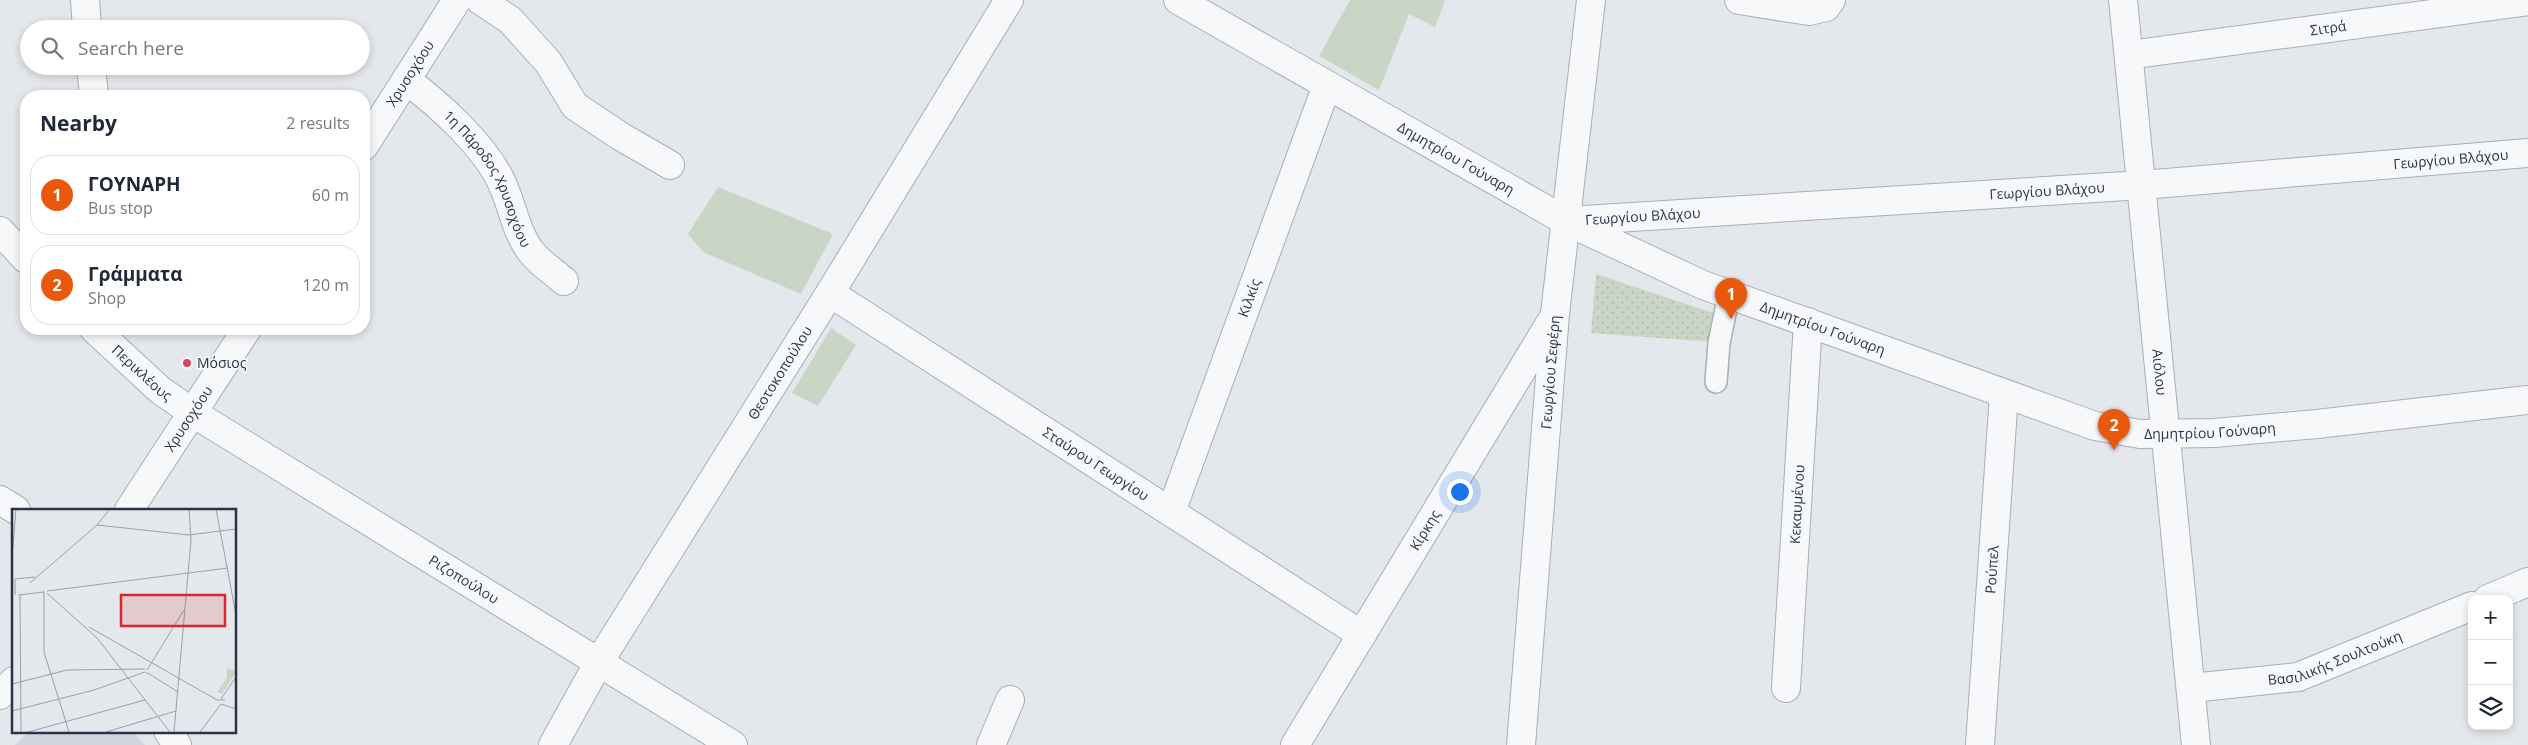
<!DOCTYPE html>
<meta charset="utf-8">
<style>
:root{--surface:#fff;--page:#f2f2f3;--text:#1f2937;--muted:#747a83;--line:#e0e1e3;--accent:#ea580c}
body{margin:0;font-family:"Open Sans",sans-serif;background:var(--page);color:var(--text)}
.controls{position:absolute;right:15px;bottom:15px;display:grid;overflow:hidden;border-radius:10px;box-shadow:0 2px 8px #0003}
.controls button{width:45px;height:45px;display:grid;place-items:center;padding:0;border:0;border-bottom:1px solid var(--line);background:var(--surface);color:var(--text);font:25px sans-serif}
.you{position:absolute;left:1459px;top:491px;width:18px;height:18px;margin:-12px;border:4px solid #fff;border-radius:50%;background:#1a73e8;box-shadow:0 0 0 8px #1a73e833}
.badge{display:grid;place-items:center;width:32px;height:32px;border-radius:50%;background:var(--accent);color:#fff;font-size:16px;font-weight:700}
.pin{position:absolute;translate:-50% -41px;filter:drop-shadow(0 1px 2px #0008)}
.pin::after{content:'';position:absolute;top:26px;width:18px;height:15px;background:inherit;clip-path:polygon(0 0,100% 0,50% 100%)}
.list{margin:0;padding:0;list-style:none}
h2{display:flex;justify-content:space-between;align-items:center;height:65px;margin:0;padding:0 20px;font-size:21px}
h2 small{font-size:16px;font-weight:400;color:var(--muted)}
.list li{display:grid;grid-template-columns:32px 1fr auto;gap:15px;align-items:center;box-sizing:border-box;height:80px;margin:0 10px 10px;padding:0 10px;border:1px solid var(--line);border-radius:20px}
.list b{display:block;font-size:19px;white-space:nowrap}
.list p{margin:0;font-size:16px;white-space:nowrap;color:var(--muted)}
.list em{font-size:16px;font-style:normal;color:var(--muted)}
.icon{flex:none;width:28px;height:28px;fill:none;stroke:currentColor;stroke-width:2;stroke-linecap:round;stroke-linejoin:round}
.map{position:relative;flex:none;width:2528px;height:745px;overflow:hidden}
.search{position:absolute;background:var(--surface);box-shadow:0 2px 8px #0003;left:20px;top:20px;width:350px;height:55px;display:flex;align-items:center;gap:12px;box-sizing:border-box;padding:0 18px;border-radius:28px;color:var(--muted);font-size:19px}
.panel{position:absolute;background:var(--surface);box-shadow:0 2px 8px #0003;left:20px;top:90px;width:350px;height:245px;border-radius:20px}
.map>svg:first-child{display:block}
.built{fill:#d2d6de}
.grass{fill:url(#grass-dots)}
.green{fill:#c9d6c5}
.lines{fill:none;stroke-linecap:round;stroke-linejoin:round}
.service-casing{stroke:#a9aeb7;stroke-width:24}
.pedestrian-casing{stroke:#a9aeb7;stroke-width:30}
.minor-casing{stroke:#a9aeb7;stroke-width:30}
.tertiary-casing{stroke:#a9aeb7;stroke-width:30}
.service{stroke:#f7f8fa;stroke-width:21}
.pedestrian{stroke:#f7f8fa;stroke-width:28}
.minor{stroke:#f7f8fa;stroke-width:28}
.tertiary{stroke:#f7f8fa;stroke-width:28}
.poi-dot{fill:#d1495b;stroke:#f4f6f9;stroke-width:2}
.labels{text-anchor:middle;stroke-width:4;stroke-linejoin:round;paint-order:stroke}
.street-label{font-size:14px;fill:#2b3445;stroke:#f4f6f9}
.poi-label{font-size:14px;fill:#2b3445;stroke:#f4f6f9;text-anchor:start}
.inset-road{fill:none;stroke:#9a9fa9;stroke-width:1}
.view{fill:#d62828;fill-opacity:0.15;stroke:#d62828;stroke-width:2.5}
.inset-edge{fill:none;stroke:#2b3445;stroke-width:2.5}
</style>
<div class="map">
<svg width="2528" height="745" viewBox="0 0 2528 745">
<defs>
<pattern id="grass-dots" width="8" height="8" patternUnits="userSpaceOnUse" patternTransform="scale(1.25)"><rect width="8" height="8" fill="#c9d6c5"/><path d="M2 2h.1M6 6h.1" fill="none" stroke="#adb8ab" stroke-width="1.8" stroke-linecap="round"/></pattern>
</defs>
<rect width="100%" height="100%" fill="#e4e7ec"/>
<polygon class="built" points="30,731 132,731 145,745 15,745"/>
<polygon class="grass" points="1596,274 1716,314 1714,342 1591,333"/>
<g class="green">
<polygon points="1350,0 1445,0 1435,27 1409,14 1379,90 1319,56"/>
<polygon points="718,187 833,234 801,294 703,252 688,234"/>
<polygon points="831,328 856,345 818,406 792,393"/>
</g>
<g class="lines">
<g class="service-casing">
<polyline id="service" points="1716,382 1719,343 1729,294"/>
</g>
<g class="pedestrian-casing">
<g id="pedestrian">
<polyline points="480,0 510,20 548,62 575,106 620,136 670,165"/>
<path id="s1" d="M406 80C439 104 485 146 502 183 513 207 516 233 532 253 541 264 554 272 564 281"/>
</g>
</g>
<g class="minor-casing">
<g id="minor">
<polyline points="85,0 87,29"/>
<path id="s2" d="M1178 0 1566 221 1703 285 2095 426 2140 434 2214 433 2317 424 2528 400"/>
<polyline points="1739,0 1809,11 1826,7 1831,0"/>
<path id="s3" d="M2123 0 2196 745"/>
<path id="s4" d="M2129 55 2528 1"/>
<polyline points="91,66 94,96"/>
<path id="s5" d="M364 146 457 0"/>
<path id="s6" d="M1568 221 2142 185 2528 153"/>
<polyline points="0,231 26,259"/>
<path id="s7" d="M830 293 1362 635"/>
<path id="s8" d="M94 329 160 390 193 413 733 745"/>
<polyline points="0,500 16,510"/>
<path id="s9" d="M129 510 247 329"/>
<path id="s10" d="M1171 512 1327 85"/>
<polyline points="2488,599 2528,582"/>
<path id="s11" d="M1786 688 1808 322"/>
<path id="s12" d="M2191 688 2298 677 2472 606"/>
<polyline points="0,695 14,681"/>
<polyline points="168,731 177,745"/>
<path id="s13" d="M553 745 599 662 830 293 1009 0"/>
<polyline points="991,745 1010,700"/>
<path id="s14" d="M1980 745 2004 394"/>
</g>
</g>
<g class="tertiary-casing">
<g id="tertiary">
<path id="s15" d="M1295 745 1552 320"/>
<path id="s16" d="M1521 745 1555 314 1591 0"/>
</g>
</g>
<use href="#service" class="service"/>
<use href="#pedestrian" class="pedestrian"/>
<use href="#minor" class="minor"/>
<use href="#tertiary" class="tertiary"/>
</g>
<circle class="poi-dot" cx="187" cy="363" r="5"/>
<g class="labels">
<g class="street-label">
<text dy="5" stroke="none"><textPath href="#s4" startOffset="201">Σιτρά</textPath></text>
<text dy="5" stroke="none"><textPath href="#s5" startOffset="86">Χρυσοχόου</textPath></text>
<text dy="5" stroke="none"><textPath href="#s2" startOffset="320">Δημητρίου Γούναρη</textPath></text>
<text dy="5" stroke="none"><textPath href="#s6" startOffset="885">Γεωργίου Βλάχου</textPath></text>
<text dy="5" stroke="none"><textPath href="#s1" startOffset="131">1η Πάροδος Χρυσοχόου</textPath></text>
<text dy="5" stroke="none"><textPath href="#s6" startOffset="480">Γεωργίου Βλάχου</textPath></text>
<text dy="5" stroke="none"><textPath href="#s6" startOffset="75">Γεωργίου Βλάχου</textPath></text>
<text dy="5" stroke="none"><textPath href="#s10" startOffset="228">Κιλκίς</textPath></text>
<text dy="5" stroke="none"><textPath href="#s2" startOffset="725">Δημητρίου Γούναρη</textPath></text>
<text dy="5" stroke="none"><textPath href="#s8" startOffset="65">Περικλέους</textPath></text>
<text dy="5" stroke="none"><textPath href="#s16" startOffset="374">Γεωργίου Σεφέρη</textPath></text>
<text dy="5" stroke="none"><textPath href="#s3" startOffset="374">Αιόλου</textPath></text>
<text dy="5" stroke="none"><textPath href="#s13" startOffset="436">Θεοτοκοπούλου</textPath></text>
<text dy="5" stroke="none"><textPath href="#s9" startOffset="109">Χρυσοχόου</textPath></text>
<text dy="5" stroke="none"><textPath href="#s2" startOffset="1130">Δημητρίου Γούναρη</textPath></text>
<text dy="5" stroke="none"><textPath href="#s7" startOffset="316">Σταύρου Γεωργίου</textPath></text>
<text dy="5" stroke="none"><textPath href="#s11" startOffset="184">Κεκαυμένου</textPath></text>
<text dy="5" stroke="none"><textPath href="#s15" startOffset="251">Κίρκης</textPath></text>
<text dy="5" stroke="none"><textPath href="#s14" startOffset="176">Ρούπελ</textPath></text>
<text dy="5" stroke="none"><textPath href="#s8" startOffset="448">Ριζοπούλου</textPath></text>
<text dy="5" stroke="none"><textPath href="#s12" startOffset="148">Βασιλικής Σουλτούκη</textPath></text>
</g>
<g class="poi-label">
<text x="197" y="368">Μόσιος</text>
</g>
</g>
<g transform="translate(12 509)">
<rect width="224" height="224" fill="#e4e7ec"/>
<path d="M215 159 224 163 210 185 205 183 215 169Z" fill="#c9d6c5"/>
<path class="inset-road" d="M204 0 224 106M85 16 177 26 224 20M0 48 4 0M18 74 85 16 98 0M32 82V143L57 223M35 82 216 59M35 84 85 129 158 223M3 86V70L23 68M6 86 32 83M8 86 9 223M77 118 205 191H213M135 161 172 101M134 163 166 183M0 175 55 161 133 160M209 190 224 168M0 202 82 181 133 163M16 223 133 191M94 223 164 202M162 223 179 31 177 0M188 223 209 195 224 200"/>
<path class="view" d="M109 86H213V117H109Z"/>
<rect width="224" height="224" class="inset-edge"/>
</g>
</svg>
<div class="controls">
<button>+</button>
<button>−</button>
<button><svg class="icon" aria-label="layers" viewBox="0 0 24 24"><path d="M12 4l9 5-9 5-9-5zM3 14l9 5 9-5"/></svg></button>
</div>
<div class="you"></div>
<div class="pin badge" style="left:1731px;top:319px">1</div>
<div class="pin badge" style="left:2114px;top:450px">2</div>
<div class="search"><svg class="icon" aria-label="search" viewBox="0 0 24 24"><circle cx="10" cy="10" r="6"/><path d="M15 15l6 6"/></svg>Search here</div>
<section class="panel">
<h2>Nearby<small>2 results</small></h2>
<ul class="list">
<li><span class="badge">1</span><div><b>ΓΟΥΝΑΡΗ</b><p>Bus stop</p></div><em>60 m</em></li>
<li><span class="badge">2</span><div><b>Γράμματα</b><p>Shop</p></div><em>120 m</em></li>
</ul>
</section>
</div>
